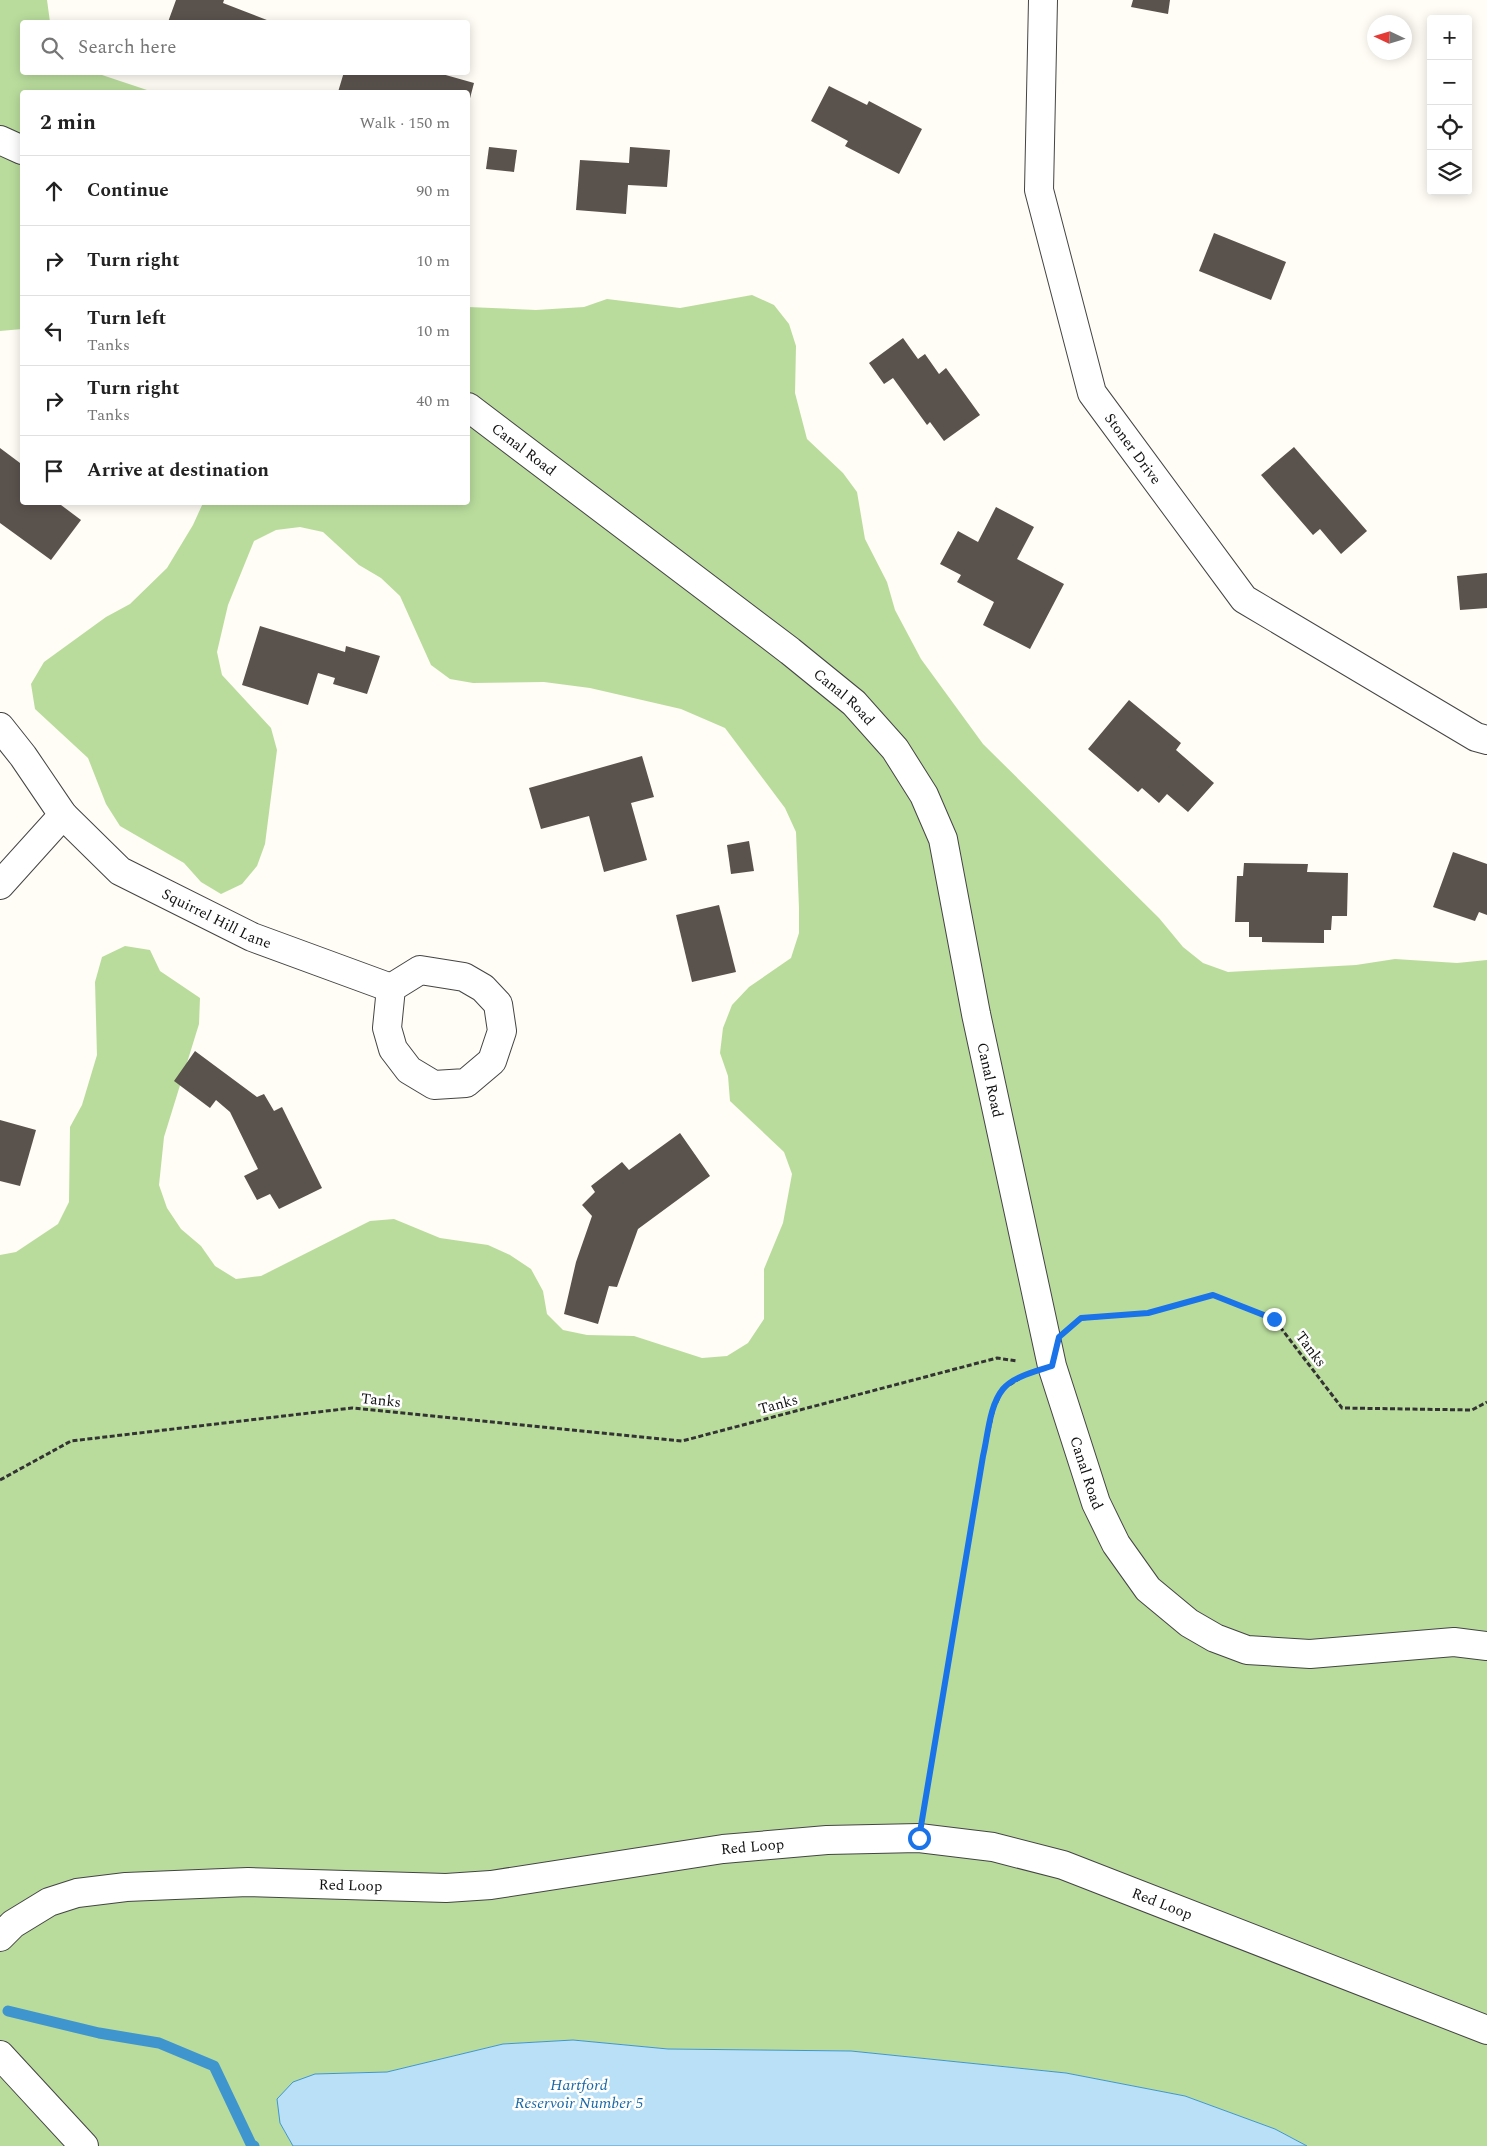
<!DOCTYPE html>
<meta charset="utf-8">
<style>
:root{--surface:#fff;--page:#f6f6f6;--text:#222;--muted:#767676;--line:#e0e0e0}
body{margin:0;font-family:Spectral,serif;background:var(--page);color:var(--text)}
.controls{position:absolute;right:15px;top:15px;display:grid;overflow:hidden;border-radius:5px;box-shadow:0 2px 12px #0003}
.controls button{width:45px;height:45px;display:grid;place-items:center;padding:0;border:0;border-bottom:1px solid var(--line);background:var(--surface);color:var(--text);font:25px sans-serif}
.compass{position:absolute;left:1367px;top:15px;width:45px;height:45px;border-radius:50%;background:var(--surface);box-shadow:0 2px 12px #0003;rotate:274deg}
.stop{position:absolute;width:15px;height:15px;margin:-11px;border:4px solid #1a73e8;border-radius:50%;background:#fff}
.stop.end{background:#1a73e8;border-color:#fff;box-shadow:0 1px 5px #0008}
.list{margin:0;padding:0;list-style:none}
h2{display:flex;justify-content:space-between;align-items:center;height:65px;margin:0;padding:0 20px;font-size:21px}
h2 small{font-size:16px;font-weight:400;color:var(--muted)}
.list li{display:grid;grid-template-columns:32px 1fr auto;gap:15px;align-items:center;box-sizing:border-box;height:70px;padding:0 20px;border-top:1px solid var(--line)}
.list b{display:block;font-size:19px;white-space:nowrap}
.list p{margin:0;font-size:16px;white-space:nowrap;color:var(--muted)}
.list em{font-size:16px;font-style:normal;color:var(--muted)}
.icon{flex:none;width:28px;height:28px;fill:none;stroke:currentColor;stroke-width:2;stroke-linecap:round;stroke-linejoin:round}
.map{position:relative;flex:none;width:1487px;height:2146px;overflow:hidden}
.search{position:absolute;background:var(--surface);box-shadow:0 2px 12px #0003;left:20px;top:20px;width:450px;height:55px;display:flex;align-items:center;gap:12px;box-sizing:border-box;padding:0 18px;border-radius:5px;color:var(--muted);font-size:19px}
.panel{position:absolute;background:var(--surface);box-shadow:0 2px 12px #0003;left:20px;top:90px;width:450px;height:415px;border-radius:5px}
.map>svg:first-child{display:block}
.forest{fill:#b9dc9c}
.water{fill:#b9e0f7;stroke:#3f96cf}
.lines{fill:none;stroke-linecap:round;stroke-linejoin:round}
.stream{stroke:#3f96cf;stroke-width:11}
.building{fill:#5a524d}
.minor-casing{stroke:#444;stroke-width:30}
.path{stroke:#333;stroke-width:3;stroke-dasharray:5 2.5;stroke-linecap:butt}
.minor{stroke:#fff;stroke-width:28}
.route{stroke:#1a73e8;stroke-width:6}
.labels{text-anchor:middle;stroke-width:5;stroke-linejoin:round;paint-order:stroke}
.street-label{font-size:15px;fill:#111;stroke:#fff}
.water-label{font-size:16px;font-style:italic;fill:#1768a6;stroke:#fff}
</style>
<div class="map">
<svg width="1487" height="2146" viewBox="0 0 1487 2146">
<rect width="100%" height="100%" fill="#fffdf5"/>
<g class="forest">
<polygon points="0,0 47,0 50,22 22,22 22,72 96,73 153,92 22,92 22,329 0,331"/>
<polygon points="752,295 774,305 789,324 796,346 795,393 807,439 843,473 857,492 865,539 887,582 895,610 921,659 983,744 1159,918 1183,947 1203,963 1228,972 1356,965 1395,959 1457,963 1487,960 1487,2146 1307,2146 1275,2129 1185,2096 1066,2073 851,2051 668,2049 573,2040 503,2044 387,2072 315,2074 280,2123 293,2146 0,2146 0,1255 16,1252 58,1224 69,1202 70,1127 82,1105 97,1055 95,982 102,957 125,946 150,950 160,971 200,998 199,1024 164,1137 159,1185 167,1208 181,1229 201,1246 215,1266 236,1279 261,1276 370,1221 394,1219 440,1238 488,1245 510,1255 531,1269 543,1291 547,1314 563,1330 587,1335 634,1336 702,1358 727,1356 748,1343 764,1319 764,1269 783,1223 792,1174 784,1152 730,1101 728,1076 720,1053 723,1028 732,1005 749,987 791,958 799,933 799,908 796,832 785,808 725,728 681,709 590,688 544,682 473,683 450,679 431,665 400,596 381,578 359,565 323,532 300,527 276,530 254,541 228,605 217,652 222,675 271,728 277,750 265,844 257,866 242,884 221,894 201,882 184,863 120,826 106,804 88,758 35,709 31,684 44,662 106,617 130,604 167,568 193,525 203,503 468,502 468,307 536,310 584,307 607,299 680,308"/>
</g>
<polygon class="water" points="573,2040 668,2049 851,2051 1066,2073 1185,2096 1275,2129 1307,2146 293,2146 280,2123 277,2099 293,2082 315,2074 387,2072 503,2044"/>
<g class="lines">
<polyline class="stream" points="8,2011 99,2033 159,2043 214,2066 251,2144 254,2146"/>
</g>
<g class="building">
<polygon points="176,0 224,0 223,3 272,22 168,22"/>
<polygon points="1133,0 1170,0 1168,14 1131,7"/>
<polygon points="344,72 435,72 474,83 468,106 468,92 338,92"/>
<polygon points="829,86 867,105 869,101 922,129 899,174 845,146 848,141 811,121"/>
<polygon points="489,147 517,150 514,172 486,169"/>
<polygon points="630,147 670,150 667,187 628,185 626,214 576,210 580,160 629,163"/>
<polygon points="1214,233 1286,262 1271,300 1199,271"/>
<polygon points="903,338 918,359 925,354 939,374 946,368 980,415 944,441 930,422 927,425 893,378 884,384 869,363"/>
<polygon points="1294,447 1367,531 1341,554 1320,529 1313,535 1261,475"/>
<polygon points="0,448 20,463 22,459 22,502 57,502 81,520 51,560 0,523"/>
<polygon points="996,507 1034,527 1017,559 1064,584 1030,649 983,625 994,602 957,582 961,575 940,564 958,531 978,542"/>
<polygon points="1487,573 1487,608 1460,610 1457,576"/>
<polygon points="260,626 345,652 346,646 380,656 367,694 333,684 335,678 318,673 308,705 242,685"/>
<polygon points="1129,700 1181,743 1176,750 1214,783 1188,812 1167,794 1159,803 1142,788 1138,792 1088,749"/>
<polygon points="642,756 654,797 631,803 647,860 604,872 589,816 541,829 529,788"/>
<polygon points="749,841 754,871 731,874 727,845"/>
<polygon points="1453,852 1487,864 1487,915 1479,912 1475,921 1433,907"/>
<polygon points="1244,863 1308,864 1307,872 1348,873 1347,916 1332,916 1331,930 1324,930 1324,943 1262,942 1262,937 1249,937 1249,922 1235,922 1237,876 1243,876"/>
<polygon points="719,905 736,972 692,982 676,915"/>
<polygon points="195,1051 257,1097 264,1094 274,1111 282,1107 322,1188 279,1209 270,1194 257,1200 244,1176 258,1169 230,1112 216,1100 210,1108 174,1081"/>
<polygon points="0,1120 36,1130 20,1186 0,1181"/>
<polygon points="680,1133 710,1176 638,1229 617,1287 609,1286 598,1324 564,1314 576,1262 592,1216 582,1205 595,1192 591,1186 622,1162 629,1170"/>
</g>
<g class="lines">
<g class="minor-casing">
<g id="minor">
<path id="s1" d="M1043 0 1039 190 1092 393 1244 599 1476 737 1487 740"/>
<polyline points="0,140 22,150"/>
<path id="s2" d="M468 407 790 651 854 703 895 749 924 795 943 839 976 1014 1052 1366 1096 1503 1116 1544 1148 1589 1189 1623 1215 1638 1247 1650 1310 1654 1454 1642 1487 1646"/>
<path id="s3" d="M0 727 23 756 63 815 120 871 252 937 391 988"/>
<polyline points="0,885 63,815"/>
<polygon points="420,970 464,977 483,988 498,1004 502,1031 492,1061 466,1083 434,1085 409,1070 393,1049 387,1028 391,988"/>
<path id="s4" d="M0 1937 13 1924 49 1902 77 1893 126 1887 248 1882 446 1888 491 1885 723 1849 827 1840 919 1838 993 1847 1063 1865 1487 2030"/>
<polyline points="0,2055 84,2146"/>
</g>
</g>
<g class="path">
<polyline points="1075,1323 1081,1319 1148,1313 1213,1295 1274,1319 1342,1408 1472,1410 1487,1402"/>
<polyline points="0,1480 71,1441 352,1408 682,1441 997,1358 1017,1361"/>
<polyline points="924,1808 983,1457 994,1408 1003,1389 1022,1377"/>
</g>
<use href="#minor" class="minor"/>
</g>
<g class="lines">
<path class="route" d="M919 1838 983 1456C988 1436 989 1406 1003 1389 1014 1376 1037 1371 1052 1366L1059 1337 1081 1318 1148 1313 1213 1295 1274 1319"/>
</g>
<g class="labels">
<g class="street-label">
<text dy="5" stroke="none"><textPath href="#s1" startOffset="469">Stoner Drive</textPath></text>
<text dy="5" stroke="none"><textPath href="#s2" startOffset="70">Canal Road</textPath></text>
<text dy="5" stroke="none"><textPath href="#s2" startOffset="475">Canal Road</textPath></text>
<text dy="5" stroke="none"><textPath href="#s3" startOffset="296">Squirrel Hill Lane</textPath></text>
<text dy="5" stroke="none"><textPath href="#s2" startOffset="896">Canal Road</textPath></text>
<text transform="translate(1311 1349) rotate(53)" y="5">Tanks</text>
<text transform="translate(381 1400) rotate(6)" y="5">Tanks</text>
<text transform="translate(778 1404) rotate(-15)" y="5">Tanks</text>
<text dy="5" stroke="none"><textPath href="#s2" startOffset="1301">Canal Road</textPath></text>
<text dy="5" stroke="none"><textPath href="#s4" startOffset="769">Red Loop</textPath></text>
<text dy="5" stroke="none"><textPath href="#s4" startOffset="364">Red Loop</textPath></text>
<text dy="5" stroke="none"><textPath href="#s4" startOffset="1189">Red Loop</textPath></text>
</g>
<g class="water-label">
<text x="579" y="2090">Hartford<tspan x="579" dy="18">Reservoir Number 5</tspan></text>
</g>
</g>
</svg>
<div class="controls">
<button>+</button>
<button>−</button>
<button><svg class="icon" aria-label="locate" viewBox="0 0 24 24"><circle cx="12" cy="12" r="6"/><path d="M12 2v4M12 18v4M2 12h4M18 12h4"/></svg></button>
<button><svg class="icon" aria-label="layers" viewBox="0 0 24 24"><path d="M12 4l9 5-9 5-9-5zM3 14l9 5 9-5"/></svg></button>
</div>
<svg class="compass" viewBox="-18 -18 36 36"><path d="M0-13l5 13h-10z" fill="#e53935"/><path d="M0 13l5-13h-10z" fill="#767676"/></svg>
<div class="stop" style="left:919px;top:1838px"></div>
<div class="stop end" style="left:1274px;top:1319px"></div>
<div class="search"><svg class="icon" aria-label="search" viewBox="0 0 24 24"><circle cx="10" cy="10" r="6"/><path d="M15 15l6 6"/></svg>Search here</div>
<section class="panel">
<h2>2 min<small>Walk · 150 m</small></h2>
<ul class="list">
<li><svg class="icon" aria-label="ahead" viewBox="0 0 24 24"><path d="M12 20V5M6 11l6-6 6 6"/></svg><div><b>Continue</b></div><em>90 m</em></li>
<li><svg class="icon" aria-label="right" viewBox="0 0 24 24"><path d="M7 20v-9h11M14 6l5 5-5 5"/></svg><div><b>Turn right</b></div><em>10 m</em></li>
<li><svg class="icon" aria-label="left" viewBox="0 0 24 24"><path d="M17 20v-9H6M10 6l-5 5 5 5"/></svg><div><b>Turn left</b><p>Tanks</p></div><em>10 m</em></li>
<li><svg class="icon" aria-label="right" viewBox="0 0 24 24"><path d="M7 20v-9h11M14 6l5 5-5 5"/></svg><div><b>Turn right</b><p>Tanks</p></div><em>40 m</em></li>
<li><svg class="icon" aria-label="arrive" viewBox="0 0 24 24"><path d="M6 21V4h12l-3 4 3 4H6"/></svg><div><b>Arrive at destination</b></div></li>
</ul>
</section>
</div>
